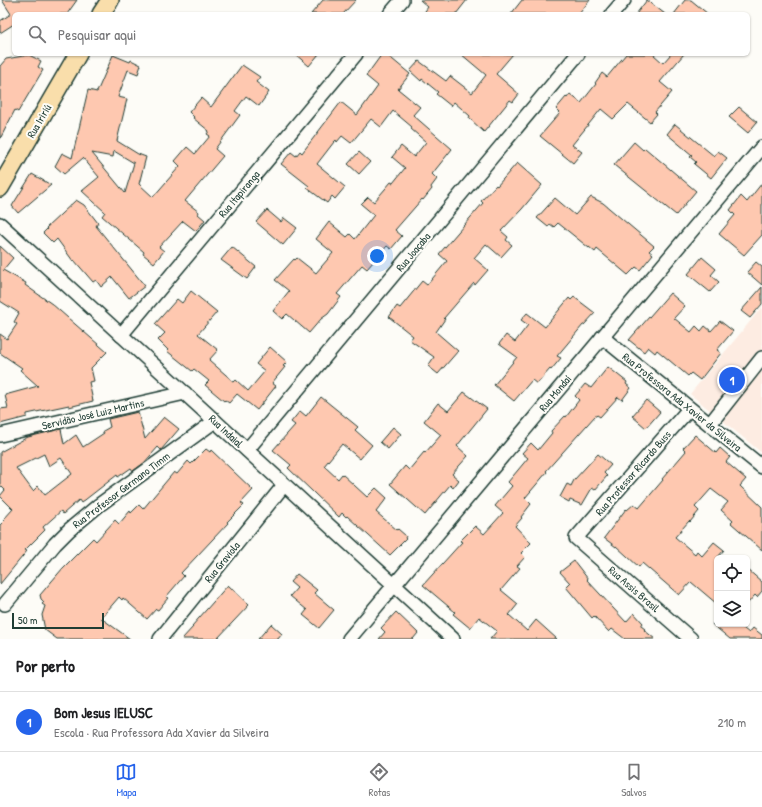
<!DOCTYPE html>
<html lang="pt">
<meta charset="utf-8">
<style>
:root{--surface:#fff;--page:#f2f2f2;--text:#202124;--muted:#757577;--line:#e0e0e0;--accent:#2563eb}
body{margin:0;font-family:"Patrick Hand",sans-serif;background:var(--page);color:var(--text)}
.controls{position:absolute;right:12px;bottom:12px;display:grid;overflow:hidden;border-radius:6px;box-shadow:0 1px 3px #0004}
.controls button{width:36px;height:36px;display:grid;place-items:center;padding:0;border:0;border-bottom:1px solid var(--line);background:var(--surface);color:var(--text);font:20px sans-serif}
.scale{position:absolute;left:12px;bottom:10px;width:92px;box-sizing:border-box;padding-left:4px;border:2px solid #1f3d34;border-top:0;font-size:11px;line-height:14px;white-space:nowrap;color:#1f3d34;-webkit-text-stroke:3px #fdfcf7;paint-order:stroke}
.you{position:absolute;left:377px;top:256px;width:14px;height:14px;margin:-10px;border:3px solid #fff;border-radius:50%;background:#1a73e8;box-shadow:0 0 0 6px #1a73e833}
.badge{display:grid;place-items:center;width:26px;height:26px;border-radius:50%;background:var(--accent);color:#fff;font-size:13px;font-weight:700}
.pin{position:absolute;translate:-50% -50%;border:2px solid #fff;box-shadow:0 1px 4px #0006}
.list{margin:0;padding:0;list-style:none}
h2{display:flex;justify-content:space-between;align-items:center;height:52px;margin:0;padding:0 16px;font-size:17px}
h2 small{font-size:13px;font-weight:400;color:var(--muted)}
.list li{display:grid;grid-template-columns:26px 1fr auto;gap:12px;align-items:center;box-sizing:border-box;height:60px;padding:0 16px;border-top:1px solid var(--line)}
.list b{display:block;font-size:15px;white-space:nowrap}
.list p{margin:0;font-size:13px;white-space:nowrap;color:var(--muted)}
.list em{font-size:13px;font-style:normal;color:var(--muted)}
.icon{flex:none;width:22px;height:22px;fill:none;stroke:currentColor;stroke-width:2;stroke-linecap:round;stroke-linejoin:round}
.map{position:relative;flex:none;width:762px;height:639px;overflow:hidden}
.search{position:absolute;background:var(--surface);box-shadow:0 1px 3px #0004;left:12px;right:12px;top:12px;height:44px;display:flex;align-items:center;gap:10px;box-sizing:border-box;padding:0 14px;border-radius:6px;color:var(--muted);font-size:15px}
.sheet{height:112px;background:var(--surface)}
nav{display:flex;justify-content:space-around;align-items:center;box-sizing:border-box;height:56px;border-top:1px solid var(--line);background:var(--surface);font-size:11px;color:var(--muted)}
nav a{display:grid;justify-items:center;gap:2px}
nav .on{color:var(--accent)}
.map>svg:first-child{display:block}
.built{fill:#fdece2}
.building{fill:#fec8b0;stroke:#1f3d34;fill-rule:evenodd}
.lines{fill:none;stroke-linecap:round;stroke-linejoin:round}
.minor-casing{stroke:#1f3d34;stroke-width:16}
.major-casing{stroke:#1f3d34;stroke-width:20}
.minor{stroke:#fdfcf7;stroke-width:13}
.major{stroke:#f9deab;stroke-width:17}
.labels{text-anchor:middle;stroke-width:4;stroke-linejoin:round;paint-order:stroke}
.street-label{font-size:11px;fill:#1f3d34;stroke:#fdfcf7}
</style>
<div class="map">
<svg width="762" height="639" viewBox="0 0 762 639">
<rect width="100%" height="100%" fill="#fdfcf7"/>
<filter id="ink" filterUnits="userSpaceOnUse"><feTurbulence type="fractalNoise" baseFrequency=".025" numOctaves="2"/><feDisplacementMap in="SourceGraphic" scale="8" xChannelSelector="R" yChannelSelector="G"/><feConvolveMatrix kernelMatrix="1 2 1 2 8 2 1 2 1" color-interpolation-filters="sRGB"/></filter>
<g filter="url(#ink)">
<polygon class="built" points="762,307 762,453 690,394"/>
<g class="building">
<polygon points="2,0 77,0 67,14 14,14 14,24 0,33 0,21 11,14"/>
<polygon points="323,0 356,0 343,14 311,14"/>
<polygon points="420,0 467,0 456,14 423,14 428,7"/>
<polygon points="522,0 590,0 579,14 511,14"/>
<polygon points="647,0 665,14 636,14"/>
<polygon points="685,0 691,0 708,14 674,14"/>
<polygon points="295,54 319,54 309,66"/>
<polygon points="382,54 386,54 410,74 398,89 420,107 413,115 452,149 432,174 437,179 431,187 432,189 423,200 422,199 395,230 402,236 391,249 387,246 367,269 362,265 337,294 341,297 328,314 321,319 309,333 287,314 282,319 273,311 289,291 275,280 294,259 295,260 297,258 316,273 333,253 316,239 329,222 347,237 350,234 355,239 374,215 361,204 368,197 374,202 391,182 393,183 405,168 392,157 401,146 414,157 426,142 411,129 412,127 393,111 381,127 371,119 351,143 342,136 337,142 336,140 334,142 317,164 345,187 335,199 332,196 327,203 307,188 309,186 281,164 291,152 296,156 300,151 302,153 341,102 357,115 378,86 366,76"/>
<polygon points="461,54 513,54 496,74 519,94 513,102 510,100 484,132 469,118 470,116 454,102 451,106 436,94 438,92 422,79 421,81 410,71 419,61 446,81 450,76 472,93 486,75"/>
<polygon points="626,54 653,54 663,63 671,54 684,54 660,82 672,92 655,112 657,114 650,122 628,104 613,119 601,109 572,145 582,152 573,163 540,136 560,113 556,109 566,97 567,98 570,94 581,103 596,84 595,83 602,73 607,77"/>
<polygon points="29,55 41,61 38,67 43,70 18,112 15,110 0,139 0,66 6,59"/>
<path d="M113 55 130 62 131 60 141 65 138 74 128 70 118 97 127 99 117 141 138 154 146 157 139 184 153 197 180 166 175 161 187 147 195 154 210 136 207 134 209 131 193 118 194 117 189 112 201 98 211 107 242 65 260 77 256 82 269 92 259 106 246 96 235 111 240 115 215 149 223 156 185 201 199 212 198 214 205 220 196 231 183 221 159 247 164 251 154 263 143 254 144 252 102 216 105 212 82 191 99 177 83 158 64 174 55 166 62 153 72 158 88 90 97 92ZM114 151 134 163 125 193 92 153 113 157Z"/>
<polygon points="739,107 757,122 748,133 729,117"/>
<polygon points="675,124 714,156 718,151 727,158 711,178 694,164 696,162 690,157 692,155 667,134"/>
<polygon points="634,142 643,150 645,148 696,191 676,215 614,165"/>
<polygon points="359,152 370,162 359,174 348,164"/>
<polygon points="517,163 542,185 522,209 501,231 508,237 506,240 512,245 501,257 486,244 474,258 488,270 475,285 474,283 444,318 445,319 436,332 458,351 438,374 428,366 434,357 410,340 413,336 389,317 397,306 400,308 422,281 427,285 447,261 439,254 483,203 481,201 496,185 497,186"/>
<polygon points="32,174 51,185 18,213 12,206"/>
<polygon points="762,183 762,235 744,255 719,234 735,215 730,210 741,196 747,202"/>
<polygon points="591,197 603,203 654,246 649,251 653,254 640,270 636,267 628,275 597,249 595,252 589,247 589,248 558,223 554,227 550,224 548,227 537,218 555,198 575,215"/>
<polygon points="76,200 84,205 98,223 96,226 145,286 129,298 112,277 101,287 96,280 93,282 74,260 73,261 57,239 53,243 43,233 47,229 46,228"/>
<polygon points="267,210 281,222 284,218 297,228 283,245 256,222"/>
<polygon points="0,246 13,258 3,270 26,283 25,285 52,304 107,352 91,368 94,381 89,382 93,401 69,407 69,405 27,414 27,417 0,424 0,409 8,408 5,395 38,386 20,370 22,368 0,353 0,334 7,339 17,324 14,322 19,313 0,301"/>
<polygon points="232,247 256,267 247,279 221,260"/>
<polygon points="702,257 716,269 711,275 719,282 710,292 688,274"/>
<polygon points="756,262 762,267 762,285 747,272"/>
<polygon points="762,287 762,304 750,318 741,311"/>
<polygon points="191,291 217,312 198,334 218,350 209,360 234,382 236,380 248,391 265,371 256,364 270,347 287,362 283,366 285,367 272,383 276,386 257,410 237,394 229,403 225,400 224,401 205,385 209,381 194,369 192,371 167,351 168,350 158,340 165,333 155,324 177,299 182,303"/>
<polygon points="670,293 685,306 674,318 691,332 696,326 701,331 705,326 711,331 720,321 733,331 717,350 721,353 700,380 691,373 688,376 657,350 655,353 648,347 644,352 629,340"/>
<polygon points="574,297 595,313 584,325 583,325 557,356 561,358 551,370 550,369 537,384 532,380 514,401 494,385 517,357 499,344 506,335 515,342 528,325 521,320 527,313 545,327 569,298 571,300"/>
<polygon points="608,367 627,382 626,384 631,388 622,400 618,397 600,417 597,415 596,416 595,416 546,471 547,472 525,498 531,504 521,517 522,518 515,526 531,543 521,553 525,557 517,566 520,568 501,590 518,604 509,615 527,631 536,620 557,639 490,639 497,631 479,617 470,628 453,614 455,612 423,585 462,542 460,541 475,526 484,534 503,513 495,506 512,486 508,482 528,458 522,453 531,443 538,450 552,433 551,431 565,416 566,417 579,400 575,396 585,384 591,388"/>
<polygon points="464,392 487,409 457,446 468,456 452,474 459,480 453,488 450,485 425,515 390,484 405,466 409,470 424,452 425,453 441,435 424,421 438,403 448,411"/>
<polygon points="321,397 358,427 355,430 372,445 360,459 342,444 324,466 338,479 342,474 367,497 376,488 387,498 376,512 397,530 398,529 406,536 405,538 406,539 390,555 347,516 346,517 342,513 339,517 288,468 291,465 273,450 295,425 291,422 300,411 306,416"/>
<polygon points="646,400 660,412 646,428 632,416"/>
<path d="M138 412 145 439 164 417 179 429 161 450 158 447 144 463 133 471 131 468 118 477 117 475 81 503 79 500 63 514 61 511 43 527 45 530 25 550 27 551 0 584V525L5 520 4 519 13 509 0 496 5 490 0 485V452L28 437 61 429 64 444 76 435 83 447 104 433 103 431 110 427 108 419ZM44 454 49 466 61 458 72 474 45 495 38 486 33 491 16 468Z"/>
<polygon points="393,427 401,434 388,449 380,442"/>
<polygon points="695,435 716,453 720,448 730,457 726,462 746,479 740,486 762,507 762,550 731,523 733,521 721,510 728,502 711,489 695,507 699,511 690,522 689,521 675,537 695,554 697,551 702,556 714,542 724,550 717,558 717,604 691,582 679,595 642,563 639,567 616,546 616,547 604,538 626,509 627,510 634,504 639,508 663,480 662,479 686,451 683,448"/>
<polygon points="206,449 210,452 211,450 253,490 241,503 244,505 227,522 228,523 181,573 184,576 166,597 168,598 158,610 156,609 147,619 123,598 122,600 119,597 101,618 130,639 57,639 45,630 42,615 45,606 42,604 44,602 41,599 40,595 63,568 93,538 96,541 115,520 119,524 130,511 131,513 139,505 143,509 174,472 177,474 188,461 191,464"/>
<polygon points="598,454 611,465 604,473 607,476 595,490 592,488 582,505 570,500 569,502 560,497 567,484 571,486 574,480"/>
<polygon points="574,561 588,579 587,580 626,622 634,613 643,623 641,626 645,629 644,630 655,639 625,639 612,629 609,632 594,616 592,618 566,587 570,583 560,572"/>
<polygon points="747,569 762,582 762,591 757,597 755,595 747,604"/>
<polygon points="297,574 317,590 314,593 334,610 319,628 303,615 307,610 290,596 297,588 290,582"/>
<polygon points="228,585 249,605 217,639 182,639 193,627 192,626"/>
<polygon points="396,612 418,633 413,639 379,639 385,632 381,628"/>
<polygon points="271,624 282,634 278,639 258,639"/>
<polygon points="712,624 738,624 749,633 753,628 762,635 762,639 730,639"/>
</g>
<g class="lines">
<g class="minor-casing">
<g id="minor">
<polyline points="390,14 402,0"/>
<polyline points="612,14 624,0"/>
<polyline points="0,224 453,639"/>
<polyline points="121,335 356,54"/>
<polyline points="602,337 762,467"/>
<polyline points="689,409 576,538 691,639"/>
<polyline points="710,424 762,358"/>
<polyline points="0,435 185,393"/>
<polyline points="247,450 578,54"/>
<polyline points="5,604 55,544 69,530 99,505 215,421"/>
<polyline points="160,639 284,485"/>
<polyline points="349,639 762,147"/>
</g>
</g>
<g class="major-casing">
<g id="major">
<polyline points="101,14 110,0"/>
<polyline points="0,188 78,54"/>
</g>
</g>
<use href="#minor" class="minor"/>
<use href="#major" class="major"/>
</g>
</g>
<g class="labels">
<g class="street-label">
<text transform="translate(39 121) rotate(-60)" y="4">Rua Iririú</text>
<text transform="translate(239 194) rotate(-50)" y="4">Rua Itapiranga</text>
<text transform="translate(413 252) rotate(-50)" y="4">Rua Joaçaba</text>
<text transform="translate(555 393) rotate(-50)" y="4">Rua Mondaí</text>
<text transform="translate(682 402) rotate(39)" y="4">Rua Professora Ada Xavier da Silveira</text>
<text transform="translate(93 414) rotate(-13)" y="4">Servidão José Luiz Martins</text>
<text transform="translate(226 431) rotate(43)" y="4">Rua Indaial</text>
<text transform="translate(633 473) rotate(-49)" y="4">Rua Professor Ricardo Buss</text>
<text transform="translate(121 490) rotate(-37)" y="4">Rua Professor Germano Timm</text>
<text transform="translate(222 562) rotate(-51)" y="4">Rua Graviola</text>
<text transform="translate(634 589) rotate(41)" y="4">Rua Assis Brasil</text>
</g>
</g>
</svg>
<div class="controls">
<button><svg class="icon" aria-label="locate" viewBox="0 0 24 24"><circle cx="12" cy="12" r="6"/><path d="M12 2v4M12 18v4M2 12h4M18 12h4"/></svg></button>
<button><svg class="icon" aria-label="layers" viewBox="0 0 24 24"><path d="M12 4l9 5-9 5-9-5zM3 14l9 5 9-5"/></svg></button>
</div>
<div class="scale">50 m</div>
<div class="you"></div>
<div class="pin badge" style="left:732px;top:380px">1</div>
<div class="search"><svg class="icon" aria-label="search" viewBox="0 0 24 24"><circle cx="10" cy="10" r="6"/><path d="M15 15l6 6"/></svg>Pesquisar aqui</div>
</div>
<section class="sheet">
<h2>Por perto<small></small></h2>
<ul class="list">
<li><span class="badge">1</span><div><b>Bom Jesus IELUSC</b><p>Escola · Rua Professora Ada Xavier da Silveira</p></div><em>210 m</em></li>
</ul>
</section>
<nav>
<a class="on"><svg class="icon" aria-label="map" viewBox="0 0 24 24"><path d="M3 6l6-2 6 2 6-2v14l-6 2-6-2-6 2zM9 4v14M15 6v14"/></svg>Mapa</a>
<a><svg class="icon" aria-label="directions" viewBox="0 0 24 24"><path d="M12 3l9 9-9 9-9-9zM9 14v-3h6M13 9l2 2-2 2"/></svg>Rotas</a>
<a><svg class="icon" aria-label="saved" viewBox="0 0 24 24"><path d="M7 4h10v16l-5-4-5 4z"/></svg>Salvos</a>
</nav>
